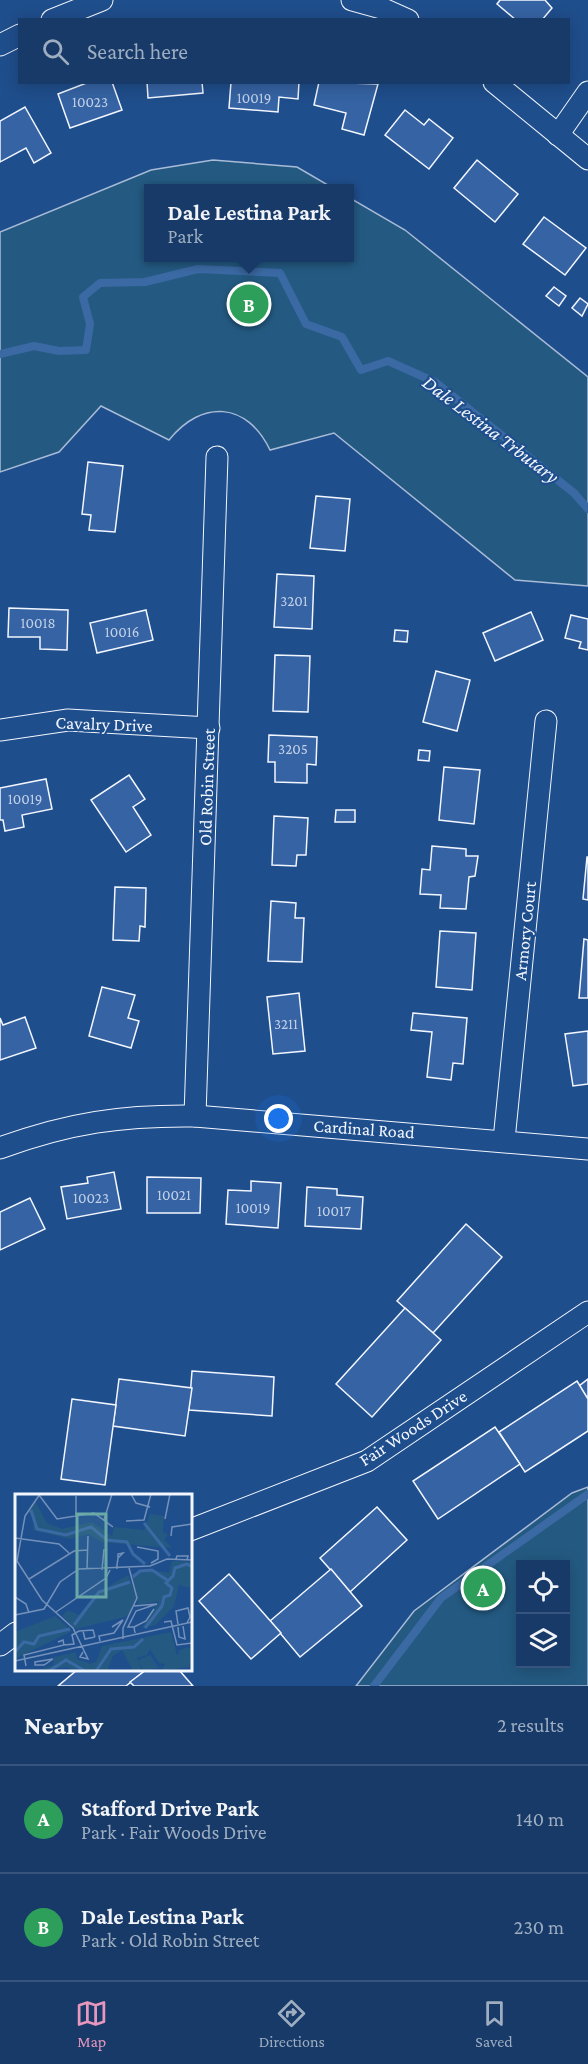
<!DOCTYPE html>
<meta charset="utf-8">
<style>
:root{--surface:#173a69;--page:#20416f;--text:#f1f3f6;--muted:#9eadc0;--line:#36547d;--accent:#e797bd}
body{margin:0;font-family:"Crimson Pro",serif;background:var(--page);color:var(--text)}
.controls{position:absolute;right:18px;bottom:18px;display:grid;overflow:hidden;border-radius:0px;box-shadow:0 3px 15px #0003}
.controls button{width:54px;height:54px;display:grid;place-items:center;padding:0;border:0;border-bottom:2px solid var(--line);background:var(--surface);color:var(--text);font:30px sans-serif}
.you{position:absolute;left:279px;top:1119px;width:21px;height:21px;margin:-15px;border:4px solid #fff;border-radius:50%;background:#1a73e8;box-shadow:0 0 0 9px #1a73e833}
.badge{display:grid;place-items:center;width:39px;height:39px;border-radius:50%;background:var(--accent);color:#fff;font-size:20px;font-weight:700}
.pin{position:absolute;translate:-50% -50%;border:3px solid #fff;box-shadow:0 2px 6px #0006}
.popup{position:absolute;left:144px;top:184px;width:210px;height:78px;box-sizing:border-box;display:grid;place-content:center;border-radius:0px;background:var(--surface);filter:drop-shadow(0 2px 4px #0005);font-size:20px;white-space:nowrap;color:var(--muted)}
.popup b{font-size:22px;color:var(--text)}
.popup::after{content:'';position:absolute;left:50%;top:100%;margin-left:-12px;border:12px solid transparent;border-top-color:var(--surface)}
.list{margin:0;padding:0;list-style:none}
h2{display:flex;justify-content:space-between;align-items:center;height:78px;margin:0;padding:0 24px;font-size:26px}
h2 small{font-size:20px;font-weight:400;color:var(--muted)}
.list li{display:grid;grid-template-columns:39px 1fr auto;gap:18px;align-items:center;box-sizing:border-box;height:108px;padding:0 24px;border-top:2px solid var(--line)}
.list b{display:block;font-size:22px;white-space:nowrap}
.list p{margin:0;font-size:20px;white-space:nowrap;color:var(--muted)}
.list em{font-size:20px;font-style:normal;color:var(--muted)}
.icon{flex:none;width:33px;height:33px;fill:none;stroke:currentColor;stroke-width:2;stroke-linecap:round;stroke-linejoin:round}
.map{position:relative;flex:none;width:588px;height:1686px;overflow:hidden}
.search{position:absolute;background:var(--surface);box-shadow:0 3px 15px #0003;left:18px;right:18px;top:18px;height:66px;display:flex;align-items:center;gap:15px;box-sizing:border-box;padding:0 21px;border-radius:0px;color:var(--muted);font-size:22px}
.sheet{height:294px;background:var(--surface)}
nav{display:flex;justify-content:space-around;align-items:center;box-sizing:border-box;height:84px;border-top:2px solid var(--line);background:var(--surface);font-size:16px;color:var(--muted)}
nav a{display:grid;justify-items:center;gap:3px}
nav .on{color:var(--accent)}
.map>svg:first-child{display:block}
.green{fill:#245a82;stroke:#a8bbd7;stroke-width:1.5;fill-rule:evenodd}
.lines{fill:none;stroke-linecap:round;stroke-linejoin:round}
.stream{stroke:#3b69a3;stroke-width:8}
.building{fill:#3563a3;stroke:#f2f6ff;stroke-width:1.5}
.street-casing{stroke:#f2f6ff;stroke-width:23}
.street{stroke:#1f4e8c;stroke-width:21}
.labels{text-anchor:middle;stroke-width:4.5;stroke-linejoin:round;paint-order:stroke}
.number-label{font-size:15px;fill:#c3d1e8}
.street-label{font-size:18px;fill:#f2f6ff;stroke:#1f4e8c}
.water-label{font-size:20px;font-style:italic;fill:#f2f6ff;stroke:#1f4e8c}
.inset-river{fill:none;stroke:#3b69a3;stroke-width:3}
.inset-road{fill:none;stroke:#7391ba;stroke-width:1.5}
.view{fill:#6aa9a8;fill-opacity:0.15;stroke:#6aa9a8;stroke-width:3}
.inset-edge{fill:none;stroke:#f2f6ff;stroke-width:3}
</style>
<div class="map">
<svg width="588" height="1686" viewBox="0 0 588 1686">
<rect width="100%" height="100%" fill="#1f4e8c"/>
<g class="green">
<path d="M213 160 297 167 333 188H148V258H350V198L405 230 588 377V586L515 580 334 433 270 450C247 402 202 399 169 440L101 406 59 452 0 472V232L151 170Z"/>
<path d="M588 1487V1686H356L414 1611 572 1493ZM520 1564H566V1664H520Z"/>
</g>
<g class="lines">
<g class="stream">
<polyline points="0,354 34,346 59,351 86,350 90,324 83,297 100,283 145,282 198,269 280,273 306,324 342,337 361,370 388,361 435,382 574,493 588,509"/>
<polyline points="374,1686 441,1598 588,1494"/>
</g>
</g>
<g class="building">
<polygon points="500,0 545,0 552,8 542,20 516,20 497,4"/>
<polygon points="89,82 112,82 122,110 70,128 58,94"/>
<polygon points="147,82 202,82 203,93 148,98"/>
<polygon points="231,82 299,82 298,99 279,97 278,112 229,108"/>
<polygon points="319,82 378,84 364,135 342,129 346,113 314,105"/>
<polygon points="25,107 51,153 34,163 26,148 0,162 0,121"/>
<polygon points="405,110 424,125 429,119 453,138 429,169 385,135"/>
<polygon points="477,160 518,194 495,222 454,188"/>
<polygon points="544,217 586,248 565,275 523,244"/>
<polygon points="554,287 566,296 559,306 546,296"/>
<polygon points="580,298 588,304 582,316 572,308"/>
<polygon points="88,462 123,466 115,532 89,530 91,515 82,514"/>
<polygon points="316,496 350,499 345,551 310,548"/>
<polygon points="277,574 314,576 312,629 274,627"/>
<polygon points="9,608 68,610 67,650 40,649 40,637 8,637"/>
<polygon points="146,610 153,640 97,653 90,623"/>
<polygon points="531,612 543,640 495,661 483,633"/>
<polygon points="571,615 588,619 588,650 579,648 581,642 565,638"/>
<polygon points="395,630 408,631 407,642 394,641"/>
<polygon points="275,655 310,656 308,712 273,711"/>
<polygon points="436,671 470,680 457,731 423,722"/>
<polygon points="269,735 317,737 316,765 307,764 307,783 275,782 275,762 268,762"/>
<polygon points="419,750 430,751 429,761 418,760"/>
<polygon points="444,767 480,770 474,824 439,820"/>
<polygon points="129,775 145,799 133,807 151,835 126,852 91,800"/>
<polygon points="46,779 52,809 22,815 24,827 5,831 3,820 0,820 0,788"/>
<polygon points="336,810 355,810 355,822 335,822"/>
<polygon points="274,816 308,818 306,855 297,855 296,866 272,865"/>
<polygon points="432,846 466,849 466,856 478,856 475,876 469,877 466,909 440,908 441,895 420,894 422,869 430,870"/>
<polygon points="587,857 588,857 588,900 583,899"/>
<polygon points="115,887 146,888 145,927 140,926 139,941 113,940"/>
<polygon points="271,901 296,903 295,918 304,918 302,962 268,961"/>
<polygon points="440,931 476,933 472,990 436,987"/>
<polygon points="584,939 588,940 588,998 579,998"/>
<polygon points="102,987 135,995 128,1018 139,1021 131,1048 89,1036"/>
<polygon points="299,993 305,1051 273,1054 267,997"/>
<polygon points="413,1013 467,1018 463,1064 453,1063 451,1080 427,1077 432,1032 411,1030"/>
<polygon points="25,1017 36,1048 0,1060 0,1018 3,1025"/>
<polygon points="588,1031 588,1084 573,1086 565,1034"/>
<polygon points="114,1172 121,1209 67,1219 61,1187 88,1183 87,1177"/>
<polygon points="147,1177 201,1178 200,1213 147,1213"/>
<polygon points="251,1181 281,1183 278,1228 226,1224 228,1190 251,1191"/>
<polygon points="307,1187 337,1189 337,1195 363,1197 361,1229 305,1226"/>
<polygon points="30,1198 45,1229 0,1250 0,1212"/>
<polygon points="466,1224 502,1257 433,1333 397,1301"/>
<polygon points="405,1308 441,1340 372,1417 336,1384"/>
<polygon points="192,1371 274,1377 272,1416 189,1410"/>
<polygon points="119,1379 192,1388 185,1436 113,1426"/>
<polygon points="588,1379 588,1399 579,1386"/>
<polygon points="577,1381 588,1399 588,1431 525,1472 499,1432"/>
<polygon points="72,1399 116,1405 105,1485 61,1479"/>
<polygon points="495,1427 520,1464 438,1519 413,1481"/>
<polygon points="377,1507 407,1540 350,1592 320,1558"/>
<polygon points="331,1569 362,1606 300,1657 270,1621"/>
<polygon points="229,1574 281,1633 251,1659 199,1601"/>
<polygon points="77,1670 141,1670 143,1672 126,1686 58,1686"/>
<polygon points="146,1670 179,1670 193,1686 134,1686 130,1682"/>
</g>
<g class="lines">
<g class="street-casing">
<g id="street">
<polyline points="352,0 381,8 408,20"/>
<polyline points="52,20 102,0"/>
<polyline points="0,45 20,35"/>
<polyline points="494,82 588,159"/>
<polyline points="558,135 588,92"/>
<polyline points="0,730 68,720 209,728"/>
<polyline points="195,1116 217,457"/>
<polyline points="504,1140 546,721"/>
<path d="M0 1148C68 1123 123 1115 195 1116L588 1149"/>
<polyline points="190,1530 367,1461 588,1312"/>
<polyline points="0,1645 16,1633"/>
</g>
</g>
<use href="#street" class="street"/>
</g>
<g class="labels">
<g class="number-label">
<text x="254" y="103">10019</text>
<text x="90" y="107">10023</text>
<text x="294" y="606">3201</text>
<text x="38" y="628">10018</text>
<text x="122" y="637">10016</text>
<text x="293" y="754">3205</text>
<text x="25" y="804">10019</text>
<text x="286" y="1029">3211</text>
<text x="174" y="1200">10021</text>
<text x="91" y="1203">10023</text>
<text x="253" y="1213">10019</text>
<text x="334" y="1216">10017</text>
</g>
<g class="street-label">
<text transform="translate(104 724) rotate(2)" y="6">Cavalry Drive</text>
<text transform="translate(207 787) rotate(-88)" y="6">Old Robin Street</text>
<text transform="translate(525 931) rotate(-84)" y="6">Armory Court</text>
<text transform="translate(364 1129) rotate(4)" y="6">Cardinal Road</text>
<text transform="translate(413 1428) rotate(-33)" y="6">Fair Woods Drive</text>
</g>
<g class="water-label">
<text transform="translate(491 429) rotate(37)" y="7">Dale Lestina Trbutary</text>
</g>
</g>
<g transform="translate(15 1494)">
<rect width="177" height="177" fill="#1f4e8c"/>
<path d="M20 7 32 29 47 35 77 28 97 42 99 33 129 36 135 20 149 22 148 38 153 41 149 46 157 54 87 48 73 40 55 45 18 36 19 21 13 18ZM157 67 177 68V94L164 91 159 112 140 131 127 134 144 107 124 111 122 106 113 122 61 135 47 122 53 116 64 121 82 99 113 81 122 105 117 80 133 75 154 79ZM40 122 57 137 0 165V138ZM156 138 162 161 165 159 163 157 177 151 172 154 177 155 174 173 146 177 150 170 144 169 135 155 132 161 122 164 127 177H118L107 156 98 162 92 177H61L52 173 22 177 38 171 39 163 61 158 62 165 75 170 81 168 87 152ZM135 161 143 173 145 172H147V173L128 177 123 166Z" fill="#245a82"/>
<path class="inset-river" d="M16 16 22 35 51 41 76 33 92 46 112 48 118 60 130 70M129 29 155 62M118 83 125 77 137 76 152 86M59 131 84 98 115 88M130 134 147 112 149 103 155 101 157 94 151 89 158 82 160 74 172 70 177 73M0 158 9 148 19 150 24 142 55 135M34 177 51 166 70 177M81 177 96 155 119 153 128 145"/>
<path class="inset-road" d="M25 0 10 22 2 67 27 106 58 134 73 165 65 163 68 158M116 0 121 9 135 13M24 1 42 25 79 19 98 33M61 2V22M150 25 155 0M89 26 97 0M111 27 129 26 136 0M156 42 157 33 177 30M0 44 44 50 54 59M122 53 143 57V65L136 69M161 65 162 62H173L172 66M72 75 73 42M102 75V71L103 64V60L108 59 103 64M87 76 89 55M14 85 59 57 72 56M0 103 11 110 14 119M119 112 142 110 121 117 113 133H119L120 139M41 118 91 84 95 76M0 121 29 115 45 88 64 75 135 72 152 65 177 66M149 128 156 127 162 151 177 149M163 130 161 117 173 114 175 123 172 129M119 133 131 127 139 115M163 133 164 143 170 145 168 132M68 137 70 145 80 143M108 145V134L122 104 114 74M85 147 84 142 99 139 108 126 97 133M49 151 59 150 57 141 64 137 78 136 80 143M38 165 29 171H20V168ZM0 167 177 128M11 172 9 161 49 151 48 146 43 148"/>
<path class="view" d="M62 20H91V103H62Z"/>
<rect width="177" height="177" class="inset-edge"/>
</g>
</svg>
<div class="controls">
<button><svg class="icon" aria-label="locate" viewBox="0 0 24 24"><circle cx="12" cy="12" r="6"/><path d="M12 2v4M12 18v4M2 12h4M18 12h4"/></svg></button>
<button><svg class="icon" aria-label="layers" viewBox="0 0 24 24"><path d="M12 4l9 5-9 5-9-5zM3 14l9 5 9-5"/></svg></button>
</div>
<div class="you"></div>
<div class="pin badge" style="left:483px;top:1588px;background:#2e9e5b">A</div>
<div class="pin badge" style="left:249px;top:304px;background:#2e9e5b">B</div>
<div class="popup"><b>Dale Lestina Park</b>Park</div>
<div class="search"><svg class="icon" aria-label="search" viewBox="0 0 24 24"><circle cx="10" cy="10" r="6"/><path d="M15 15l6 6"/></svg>Search here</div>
</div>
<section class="sheet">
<h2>Nearby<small>2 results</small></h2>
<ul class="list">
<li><span class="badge" style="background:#2e9e5b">A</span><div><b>Stafford Drive Park</b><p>Park · Fair Woods Drive</p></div><em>140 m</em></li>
<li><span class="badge" style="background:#2e9e5b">B</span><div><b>Dale Lestina Park</b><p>Park · Old Robin Street</p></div><em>230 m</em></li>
</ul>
</section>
<nav>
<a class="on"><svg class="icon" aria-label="map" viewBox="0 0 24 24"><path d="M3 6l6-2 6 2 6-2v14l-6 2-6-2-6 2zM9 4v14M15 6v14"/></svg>Map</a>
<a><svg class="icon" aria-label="directions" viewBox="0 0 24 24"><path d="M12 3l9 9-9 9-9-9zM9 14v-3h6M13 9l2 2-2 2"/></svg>Directions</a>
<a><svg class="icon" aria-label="saved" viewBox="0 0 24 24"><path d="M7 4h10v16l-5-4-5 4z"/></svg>Saved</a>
</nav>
